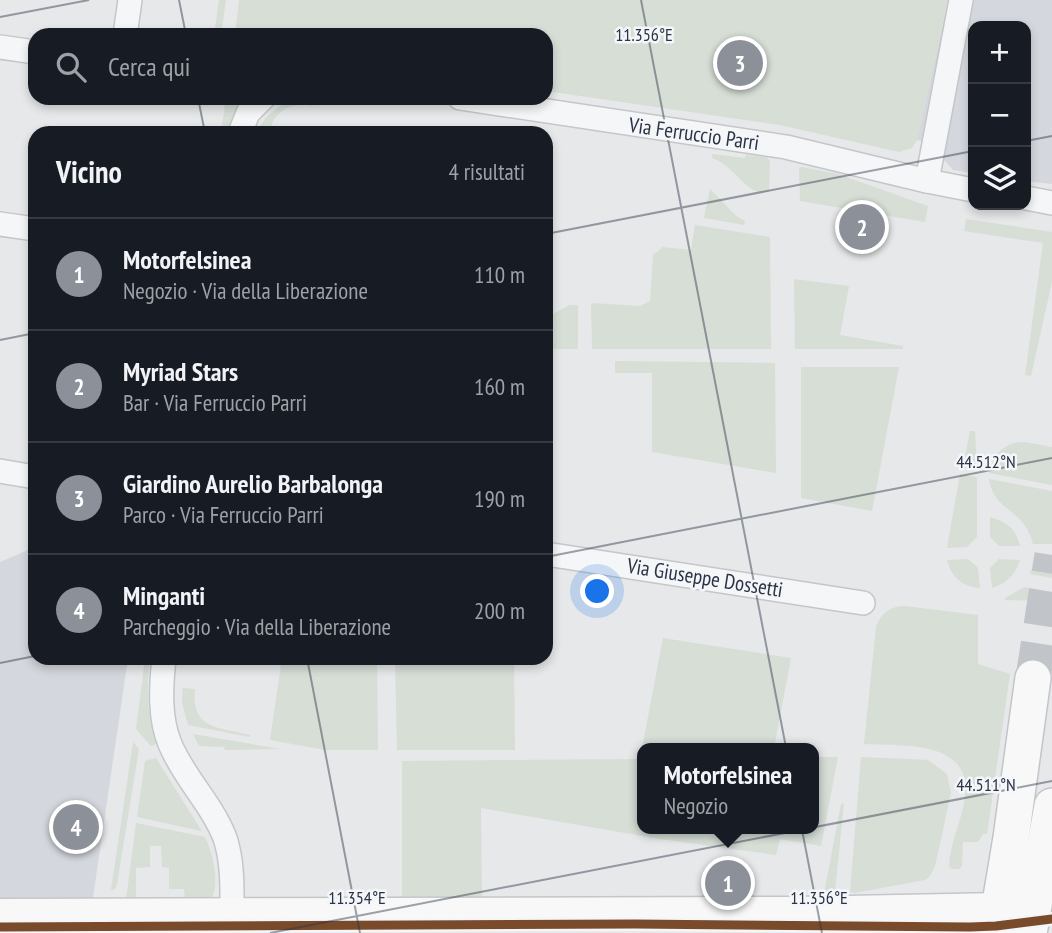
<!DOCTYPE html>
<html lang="it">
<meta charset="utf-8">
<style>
:root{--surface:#171b24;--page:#20242c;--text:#f1f3f6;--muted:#9ea1a6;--line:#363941;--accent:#8c9099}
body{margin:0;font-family:"PT Sans Narrow",sans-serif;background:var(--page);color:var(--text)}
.controls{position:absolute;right:21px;top:21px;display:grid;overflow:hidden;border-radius:14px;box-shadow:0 4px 10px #0003}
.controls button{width:63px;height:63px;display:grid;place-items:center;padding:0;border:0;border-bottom:2px solid var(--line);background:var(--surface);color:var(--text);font:35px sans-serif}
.you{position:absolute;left:598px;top:592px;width:24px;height:24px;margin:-18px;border:5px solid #fff;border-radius:50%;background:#1a73e8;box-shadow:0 0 0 10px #1a73e833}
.badge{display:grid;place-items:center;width:46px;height:46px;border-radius:50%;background:var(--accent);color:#fff;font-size:23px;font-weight:700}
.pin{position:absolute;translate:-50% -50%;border:4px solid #fff;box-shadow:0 2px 7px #0006}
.popup{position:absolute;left:637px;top:743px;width:182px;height:91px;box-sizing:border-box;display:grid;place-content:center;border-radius:14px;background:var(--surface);filter:drop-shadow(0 2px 5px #0005);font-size:23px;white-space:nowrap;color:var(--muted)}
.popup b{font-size:26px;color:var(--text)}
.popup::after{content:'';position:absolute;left:50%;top:100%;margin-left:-14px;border:14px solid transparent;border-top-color:var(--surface)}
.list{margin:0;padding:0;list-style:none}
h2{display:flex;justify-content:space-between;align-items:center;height:91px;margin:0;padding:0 28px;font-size:30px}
h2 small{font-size:23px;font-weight:400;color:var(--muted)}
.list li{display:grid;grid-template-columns:46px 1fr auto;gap:21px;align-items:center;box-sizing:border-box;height:112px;padding:0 28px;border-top:2px solid var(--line)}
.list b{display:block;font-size:26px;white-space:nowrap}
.list p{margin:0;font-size:23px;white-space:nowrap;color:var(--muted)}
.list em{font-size:23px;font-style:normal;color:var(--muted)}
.icon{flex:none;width:38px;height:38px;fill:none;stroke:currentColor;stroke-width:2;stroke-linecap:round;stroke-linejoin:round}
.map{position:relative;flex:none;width:1052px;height:933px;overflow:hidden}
.search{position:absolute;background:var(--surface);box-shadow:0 4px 10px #0003;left:28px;top:28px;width:525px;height:77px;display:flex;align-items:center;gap:18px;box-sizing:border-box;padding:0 24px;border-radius:21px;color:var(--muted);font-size:26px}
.panel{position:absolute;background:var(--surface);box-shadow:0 4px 10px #0003;left:28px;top:126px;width:525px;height:539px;border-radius:21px}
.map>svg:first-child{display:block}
.built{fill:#d4d7dd}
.green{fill:#d6ded6}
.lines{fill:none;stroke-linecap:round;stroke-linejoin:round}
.primary-tunnel{stroke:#c1c4c9;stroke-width:35;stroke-dasharray:35 18;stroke-linecap:butt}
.street-casing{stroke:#c4c6c8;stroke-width:26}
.secondary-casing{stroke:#c4c6c8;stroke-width:35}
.primary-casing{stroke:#c2c5c8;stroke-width:38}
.street{stroke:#f5f6f7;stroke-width:23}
.secondary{stroke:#f8f8f8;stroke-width:32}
.primary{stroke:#f8f8f8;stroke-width:35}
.tram-1-casing{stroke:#f4f6f9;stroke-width:14}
.tram-1{stroke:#7a4b2a;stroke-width:9}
.ticks{fill:none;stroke:#2b3445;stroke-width:2;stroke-opacity:0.45}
.labels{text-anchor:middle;stroke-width:5;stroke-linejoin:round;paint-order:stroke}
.street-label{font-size:21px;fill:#2b3445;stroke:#f4f6f9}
.ticks-label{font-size:18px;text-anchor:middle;fill:#2b3445;stroke:#f4f6f9;stroke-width:5;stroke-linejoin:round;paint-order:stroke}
</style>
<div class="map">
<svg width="1052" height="933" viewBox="0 0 1052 933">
<rect width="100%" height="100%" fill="#e6e8ea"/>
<g class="built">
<polygon points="948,0 1052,0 1052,184 1026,181 1026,26 973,26 973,173 953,170 944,160 941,146 917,140"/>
<polygon points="35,543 35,658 128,658 92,904 0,905 0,562 26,551"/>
</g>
<g class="green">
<polygon points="219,0 226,0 221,35 214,35"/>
<polygon points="239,0 948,0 917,140 912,148 899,152 780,125 546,91 546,35 235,35"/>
<polygon points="226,98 246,98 238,109 227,133 221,133"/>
<path d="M295 98H314L313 106C291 102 274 110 269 133H257C263 116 280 105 295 98Z"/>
<path d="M712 154 745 158 746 155 767 157 770 162 769 191C749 200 735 165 712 158Z"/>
<polygon points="802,167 838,174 928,206 925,222 800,201 799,168"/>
<polygon points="710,189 736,216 745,221 744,225 704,218"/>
<polygon points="966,219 1052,232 1052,282 1031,376 1025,375 1043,243 964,231"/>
<polygon points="695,225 770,237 771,349 592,349 591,303 640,306 650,301 653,255 663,247 691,250"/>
<polygon points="794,279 849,286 840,335 903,346 903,349 795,349"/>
<polygon points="570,305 578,305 578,349 546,349 546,318"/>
<polygon points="615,361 775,363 776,473 652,452 652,373 615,373"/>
<polygon points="801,367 899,367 872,511 801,498"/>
<polygon points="970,431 975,431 977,470 963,467"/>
<path d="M1025 442 1052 447V485L989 473C993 455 1005 441 1025 442Z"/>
<polygon points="960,474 977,477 977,537 967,547 947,548"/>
<path d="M989 479 1052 491V544H1033C1024 507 994 513 989 479Z"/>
<path d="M990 517C1006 522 1016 528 1020 546H999L990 537Z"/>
<polygon points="1036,556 1052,556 1052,578 1030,574"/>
<path d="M968 559 978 568 980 588C963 587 951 577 947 560Z"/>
<path d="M999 559 1020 560C1016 574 1006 584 992 588L990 568Z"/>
<polygon points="1024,587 1052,592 1052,601 1005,600 1005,598"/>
<path d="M905 606 978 615V664L1010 674 987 834H983L978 842H963L962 866 959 869H952L949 866C950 843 962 820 965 797 973 739 900 746 864 744L876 627C881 613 891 606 905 606Z"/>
<polygon points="663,638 791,658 774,748 642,748"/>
<path d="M145 658H150C146 688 147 715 156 744L151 746 136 729Z"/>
<polygon points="282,658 377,658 378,750 325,750 270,740"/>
<polygon points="395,658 514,658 515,750 397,750"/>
<path d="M183 688 195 689C191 730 219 727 250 735V737L188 725 182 703Z"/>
<polygon points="193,734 280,749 225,750 224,747 199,746"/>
<polygon points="133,742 139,749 117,884 115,889 111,890"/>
<polygon points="814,757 838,757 821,846 780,839 776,855 660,839 481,808 482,899 402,899 402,761 642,759 642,829 814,829"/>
<polygon points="861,757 928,760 947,774 951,793 935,866 930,876 925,880 854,893 850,892"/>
<polygon points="156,758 201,830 201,831 137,817 145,761"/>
<polygon points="844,803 835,892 824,894 841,804"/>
<path d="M136 823 205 837C212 851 221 885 211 898L185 900 184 889H169V868L162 867 161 846H150V867L136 868V900H126Z"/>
</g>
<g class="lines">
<polyline class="primary-tunnel" points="1033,678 1052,555"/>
<g class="street-casing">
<g id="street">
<polyline points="125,35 130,0"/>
<polyline points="0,47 35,52"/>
<polyline points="460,98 786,147 927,181 973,190"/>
<polyline points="240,133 248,113 263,98"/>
<polyline points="927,181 961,0"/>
<polyline points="1026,198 1052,203"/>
<polyline points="0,224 35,229"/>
<polyline points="0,471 35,477"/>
<polyline points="546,554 863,603"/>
<path d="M164 658C161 686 159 718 170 744 184 778 212 804 225 838 233 862 232 889 232 914"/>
</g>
</g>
<g class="secondary-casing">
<polyline id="secondary" points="0,915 797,913 1000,909"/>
</g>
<g class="primary-casing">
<g id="primary">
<polyline points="995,933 1011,838 1033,678"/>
<polyline points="1029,933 1052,806"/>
</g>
</g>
<use href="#street" class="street"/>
<use href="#secondary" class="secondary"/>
<use href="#primary" class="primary"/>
<g class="tram-1-casing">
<polyline id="tram-1" points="0,927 635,924 970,927 996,926 1052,919"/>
</g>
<use href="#tram-1" class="tram-1"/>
</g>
<path class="ticks" d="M179 0 186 35M641 0 822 933M0 17 89 0M198 98 205 133M1026 141 1052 136M546 234 973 151M0 340 35 333M546 557 1052 458M307 658 360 933M0 663 35 656M270 933 1052 781"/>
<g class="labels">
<g class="street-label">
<text transform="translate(694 134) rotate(8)" y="7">Via Ferruccio Parri</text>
<text transform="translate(705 578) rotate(9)" y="7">Via Giuseppe Dossetti</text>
</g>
</g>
<g class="ticks-label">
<text x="644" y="41">11.356°E</text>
<text x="986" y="468">44.512°N</text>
<text x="986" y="791">44.511°N</text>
<text x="357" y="904">11.354°E</text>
<text x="819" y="904">11.356°E</text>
</g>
</svg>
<div class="controls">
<button>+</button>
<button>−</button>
<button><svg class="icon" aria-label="layers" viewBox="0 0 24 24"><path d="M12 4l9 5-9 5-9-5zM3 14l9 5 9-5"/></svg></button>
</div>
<div class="you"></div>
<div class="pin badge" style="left:728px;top:883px">1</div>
<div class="popup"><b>Motorfelsinea</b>Negozio</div>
<div class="pin badge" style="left:862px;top:227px">2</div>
<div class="pin badge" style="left:740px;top:63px">3</div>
<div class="pin badge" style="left:76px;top:827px">4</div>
<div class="search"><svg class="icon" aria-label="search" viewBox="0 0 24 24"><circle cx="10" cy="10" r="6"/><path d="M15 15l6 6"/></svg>Cerca qui</div>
<section class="panel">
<h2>Vicino<small>4 risultati</small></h2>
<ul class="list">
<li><span class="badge">1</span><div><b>Motorfelsinea</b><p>Negozio · Via della Liberazione</p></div><em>110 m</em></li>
<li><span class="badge">2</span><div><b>Myriad Stars</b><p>Bar · Via Ferruccio Parri</p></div><em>160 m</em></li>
<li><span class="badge">3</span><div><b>Giardino Aurelio Barbalonga</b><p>Parco · Via Ferruccio Parri</p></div><em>190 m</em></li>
<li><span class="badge">4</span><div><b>Minganti</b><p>Parcheggio · Via della Liberazione</p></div><em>200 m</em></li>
</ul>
</section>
</div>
